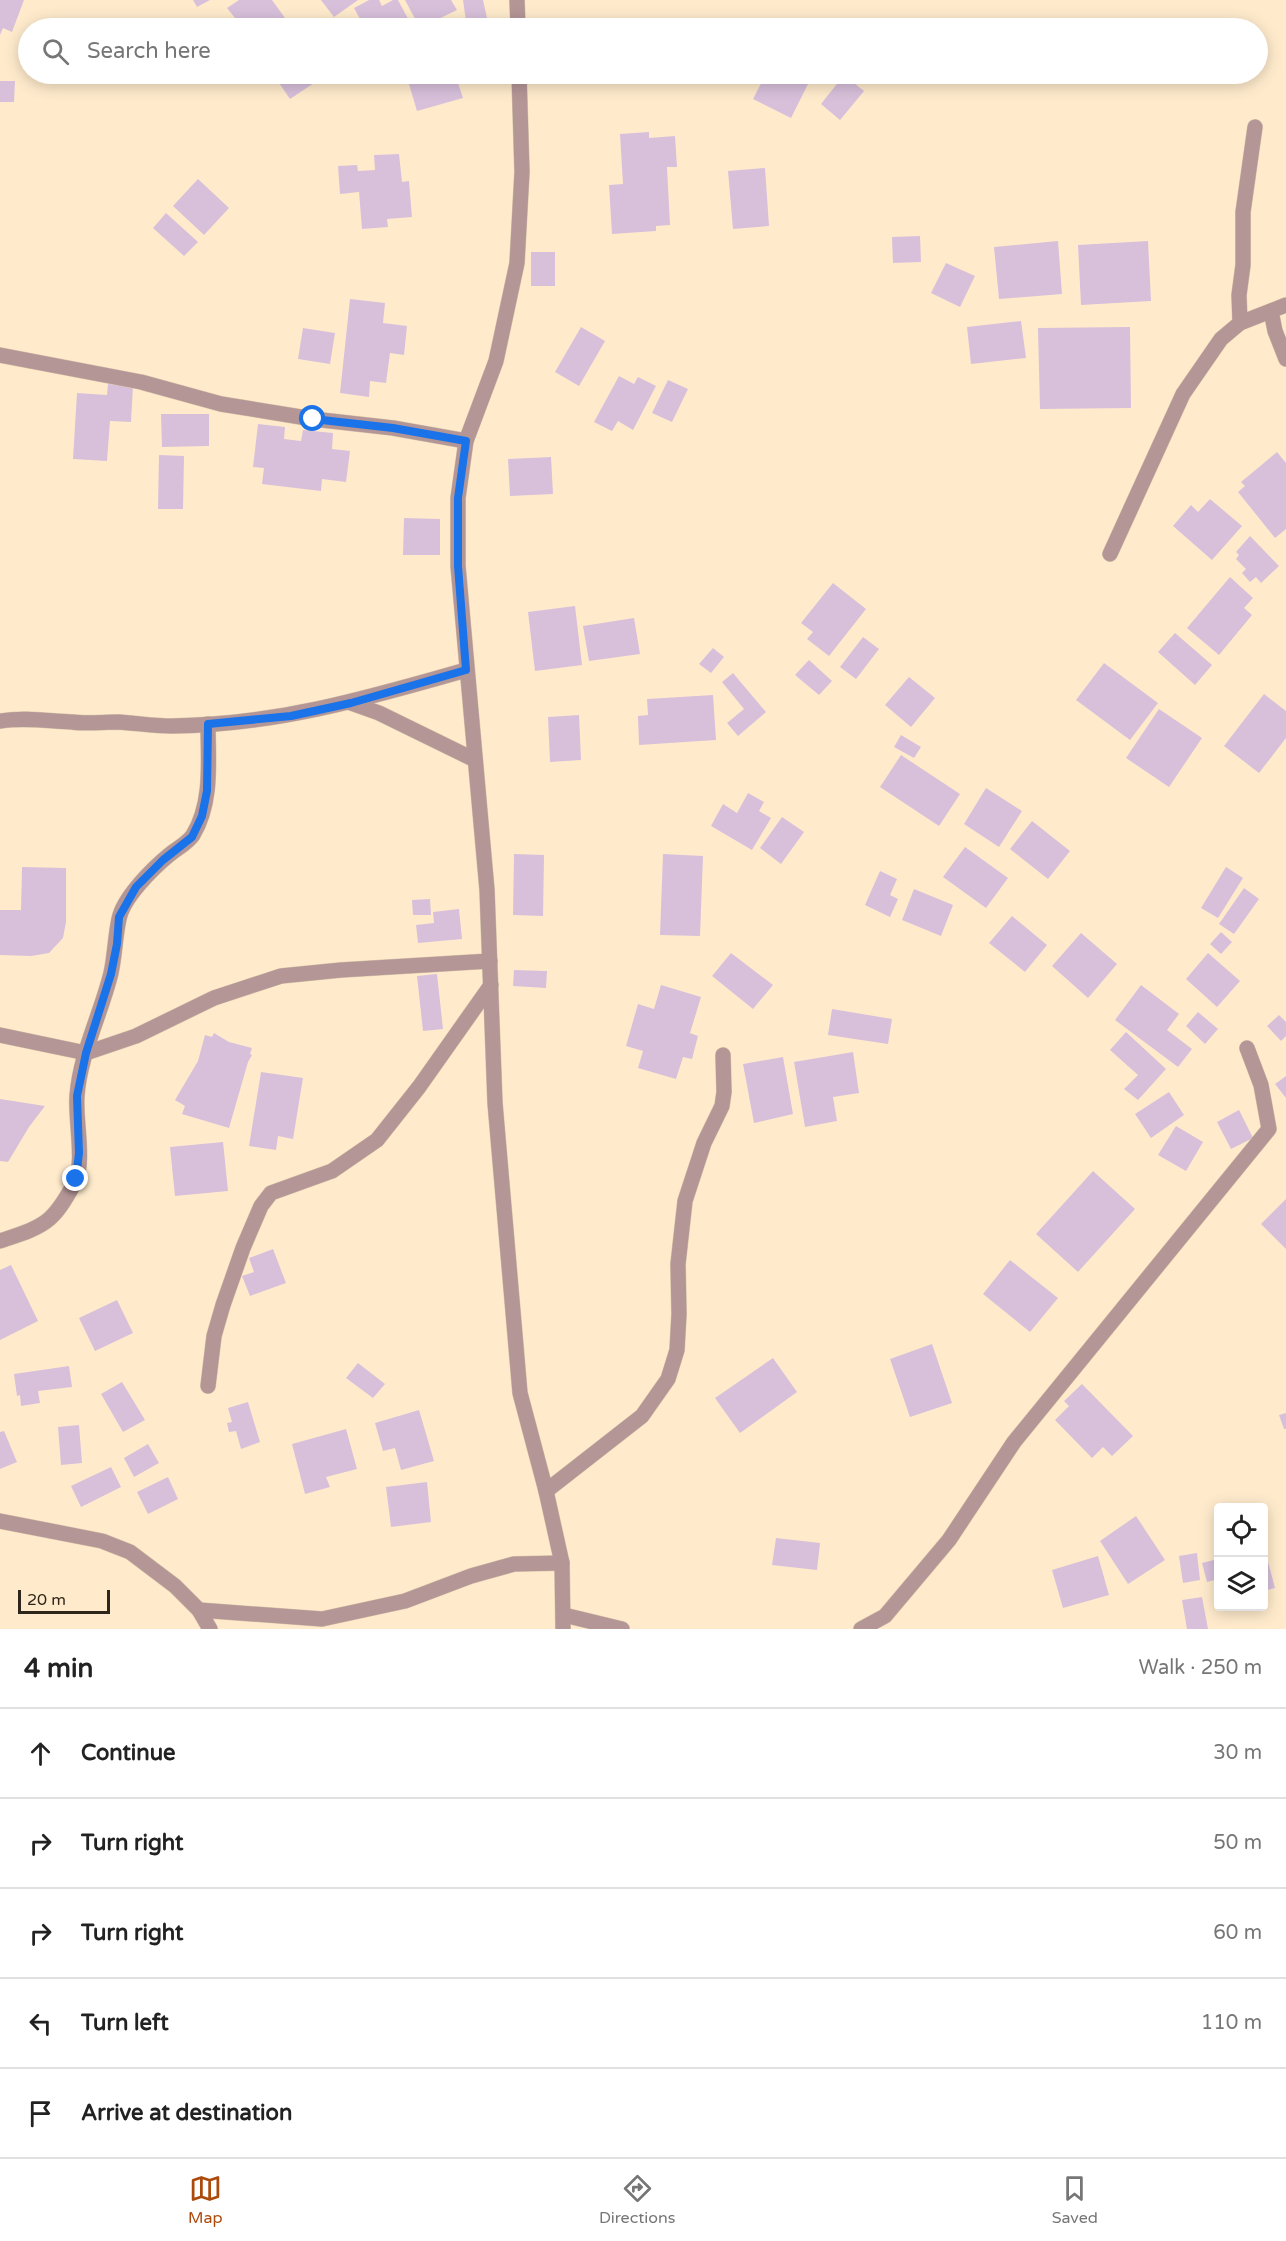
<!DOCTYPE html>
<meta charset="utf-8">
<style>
:root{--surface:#fff;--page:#f2f2f2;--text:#222;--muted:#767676;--line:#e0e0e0;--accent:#ac4a0c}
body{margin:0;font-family:"Varela Round",sans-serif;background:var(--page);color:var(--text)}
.controls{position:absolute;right:18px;bottom:18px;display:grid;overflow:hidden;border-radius:6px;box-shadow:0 3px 15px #0003}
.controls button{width:54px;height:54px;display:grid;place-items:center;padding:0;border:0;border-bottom:2px solid var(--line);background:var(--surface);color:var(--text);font:30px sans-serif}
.scale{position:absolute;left:18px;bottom:15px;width:92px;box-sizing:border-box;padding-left:6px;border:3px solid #2e261b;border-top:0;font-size:16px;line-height:21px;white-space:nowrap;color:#2e261b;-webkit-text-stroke:4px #ffebcc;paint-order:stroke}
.stop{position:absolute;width:18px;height:18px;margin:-14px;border:4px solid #1a73e8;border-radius:50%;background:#fff}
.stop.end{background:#1a73e8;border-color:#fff;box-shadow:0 2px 6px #0008}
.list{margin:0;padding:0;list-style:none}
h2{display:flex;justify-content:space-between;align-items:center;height:78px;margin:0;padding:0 24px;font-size:26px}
h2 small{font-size:20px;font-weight:400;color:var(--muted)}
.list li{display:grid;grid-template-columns:39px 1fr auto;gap:18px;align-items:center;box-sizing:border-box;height:90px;padding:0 24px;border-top:2px solid var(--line)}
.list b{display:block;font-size:22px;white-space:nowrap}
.list em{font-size:20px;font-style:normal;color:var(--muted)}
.icon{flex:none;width:33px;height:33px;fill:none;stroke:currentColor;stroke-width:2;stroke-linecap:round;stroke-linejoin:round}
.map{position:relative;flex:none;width:1286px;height:1629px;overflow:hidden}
.search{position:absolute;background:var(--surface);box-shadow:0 3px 15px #0003;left:18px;right:18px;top:18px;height:66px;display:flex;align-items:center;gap:15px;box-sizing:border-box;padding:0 21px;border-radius:33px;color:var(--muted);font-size:22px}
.sheet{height:528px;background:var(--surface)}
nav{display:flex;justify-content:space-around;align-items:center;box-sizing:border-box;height:84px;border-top:2px solid var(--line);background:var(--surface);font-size:16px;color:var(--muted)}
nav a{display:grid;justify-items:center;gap:3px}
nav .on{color:var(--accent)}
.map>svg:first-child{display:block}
.building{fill:#d8c0db}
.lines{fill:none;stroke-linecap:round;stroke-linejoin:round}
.minor-casing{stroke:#d9c8ac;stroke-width:16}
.minor{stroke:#b59697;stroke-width:15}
.route{stroke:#1a73e8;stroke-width:8}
</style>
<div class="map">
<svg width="1286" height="1629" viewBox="0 0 1286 1629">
<rect width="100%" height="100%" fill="#ffebcc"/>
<g class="building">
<polygon points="0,0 24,0 12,32 3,28 0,35"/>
<polygon points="193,0 210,0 197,7"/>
<polygon points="239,0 272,0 290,25 285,28 243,28 227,8"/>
<polygon points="321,0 358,0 334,17"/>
<polygon points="369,0 379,0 382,6 393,0 398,0 413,28 365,28 354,8"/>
<polygon points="405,0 451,0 457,10 420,28"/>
<polygon points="463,0 483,0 487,18 466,21"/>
<polygon points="273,74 321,74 323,77 290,99"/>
<polygon points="406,74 455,74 463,98 417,111"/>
<polygon points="766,74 813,74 791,118 753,99"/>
<polygon points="844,75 864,91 840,120 821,104"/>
<polygon points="0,81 15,81 14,102 0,102"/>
<polygon points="649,132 649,138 675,136 677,167 667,167 670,225 656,226 656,231 612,234 609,185 623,184 620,134"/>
<polygon points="399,154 402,182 409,181 412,217 387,219 388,227 362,229 359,192 340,194 338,166 357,165 358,171 375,170 374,155"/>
<polygon points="765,168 769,226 733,229 728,171"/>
<polygon points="198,179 229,208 204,235 173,206"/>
<polygon points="166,213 198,242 184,256 153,228"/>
<polygon points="920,236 921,262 893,263 892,237"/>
<polygon points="1058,241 1062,294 999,299 994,247"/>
<polygon points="1148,241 1151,301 1081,305 1078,245"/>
<rect x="531" y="252" width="24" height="34"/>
<polygon points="946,263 975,276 960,307 931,293"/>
<polygon points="350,299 385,303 383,323 407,326 404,355 390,353 386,383 370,381 369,397 340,393"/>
<polygon points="1021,321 1026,358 971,364 967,327"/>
<polygon points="581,327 605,341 579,386 555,372"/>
<polygon points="1130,327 1131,408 1040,409 1038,328"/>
<polygon points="303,328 335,333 330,364 298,359"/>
<polygon points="619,376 634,384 638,377 656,386 633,430 618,421 612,431 594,422"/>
<polygon points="668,380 688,389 672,422 652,413"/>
<polygon points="108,384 133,386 131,422 110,421 107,461 73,459 77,393 107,395"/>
<polygon points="161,414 209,414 209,446 162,447"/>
<polygon points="258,424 285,427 284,439 301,441 303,430 333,433 332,449 350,451 346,482 322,479 321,491 262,484 264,468 253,467"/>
<polygon points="1277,452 1286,463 1286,529 1275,538 1238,492 1245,486 1241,482"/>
<polygon points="159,455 184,456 183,509 158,509"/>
<polygon points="551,457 553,494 510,496 508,459"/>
<polygon points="1210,499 1242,526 1212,560 1173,526 1191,505 1198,512"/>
<polygon points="404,518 440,519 440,555 403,555"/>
<polygon points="1250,536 1279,566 1261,583 1256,577 1250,582 1242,573 1246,569 1236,559 1239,555 1236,552"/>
<polygon points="1230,577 1253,598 1244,608 1252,615 1219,655 1187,628"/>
<polygon points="833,583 866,609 829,656 807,639 813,632 801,623"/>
<polygon points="575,606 582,665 535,671 528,612"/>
<polygon points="634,618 640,654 589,661 583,626"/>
<polygon points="1175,633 1212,665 1195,685 1158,652"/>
<polygon points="863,637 879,649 856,679 840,667"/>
<polygon points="713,648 724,657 711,673 699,664"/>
<polygon points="809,660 832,681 819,695 795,675"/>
<polygon points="1104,663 1158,703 1130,740 1076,700"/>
<polygon points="733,673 766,712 738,736 727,723 744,709 722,682"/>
<polygon points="909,677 935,698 911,727 885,705"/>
<polygon points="1264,694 1286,711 1286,738 1259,773 1224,746"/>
<polygon points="713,695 716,740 639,745 638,716 648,715 647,699"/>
<polygon points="1159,709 1202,738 1169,787 1126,758"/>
<polygon points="579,715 581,760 550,762 548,717"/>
<polygon points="901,735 921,747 914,758 894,747"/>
<polygon points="901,755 960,794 939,826 880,787"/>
<polygon points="986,788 1022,811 999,847 964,824"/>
<polygon points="748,793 764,802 759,811 771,818 752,850 711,826 723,804 737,813"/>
<polygon points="782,817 804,832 781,864 760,848"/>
<polygon points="1032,821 1070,851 1048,879 1010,849"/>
<polygon points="965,847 1008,878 986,908 943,877"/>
<polygon points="514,854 544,855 543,916 513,915"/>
<polygon points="663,854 703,856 700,936 660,935"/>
<polygon points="22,867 66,868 66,922 63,938 49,953 31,956 0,955 0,910 21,910"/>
<polygon points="1226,867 1243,878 1218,918 1201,908"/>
<polygon points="880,871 897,879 890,895 898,899 890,917 865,905"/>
<polygon points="1244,888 1259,899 1234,934 1219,924"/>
<polygon points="914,889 953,905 941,936 902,920"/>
<polygon points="430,899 431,915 413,915 412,900"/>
<polygon points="459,909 462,939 418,943 416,925 434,923 433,912"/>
<polygon points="1012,916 1047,945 1025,972 989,943"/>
<polygon points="1221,932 1232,942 1221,954 1210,944"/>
<polygon points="1081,933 1117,964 1088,998 1052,966"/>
<polygon points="731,953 773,985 753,1009 712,976"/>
<polygon points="1208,953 1240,981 1217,1007 1186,979"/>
<polygon points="514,970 547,971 546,988 513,986"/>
<polygon points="437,974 443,1029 423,1031 417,976"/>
<polygon points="661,985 701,997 690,1033 698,1036 692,1059 683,1057 676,1079 638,1068 643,1051 626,1046 638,1004 654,1009"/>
<polygon points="1141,985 1179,1014 1167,1030 1192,1049 1178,1067 1115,1020"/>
<polygon points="832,1009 892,1019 888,1044 828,1035"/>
<polygon points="1198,1012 1218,1029 1205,1044 1186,1026"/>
<polygon points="1279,1015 1286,1022 1286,1036 1281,1041 1267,1026"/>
<polygon points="1126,1032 1166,1069 1138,1100 1124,1089 1138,1075 1110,1050"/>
<polygon points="214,1033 229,1042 252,1048 250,1054 252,1055 248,1062 229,1128 182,1114 185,1106 175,1100 198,1061 205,1035 212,1037"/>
<polygon points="853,1052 859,1093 833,1097 837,1121 805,1127 794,1062"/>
<polygon points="783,1057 793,1114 754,1123 743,1064"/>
<polygon points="261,1072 303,1078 293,1139 278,1136 276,1150 249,1146"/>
<polygon points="1286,1076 1286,1098 1275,1084"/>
<polygon points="1169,1092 1184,1115 1151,1138 1135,1114"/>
<polygon points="0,1099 45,1106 29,1127 8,1162 0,1161"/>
<polygon points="1239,1110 1253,1138 1231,1149 1217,1122"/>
<polygon points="1176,1126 1203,1142 1186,1171 1158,1155"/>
<polygon points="223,1142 228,1191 175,1196 170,1147"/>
<polygon points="1093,1171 1135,1209 1078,1272 1036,1234"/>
<polygon points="1286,1199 1286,1249 1261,1224"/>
<polygon points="273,1249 286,1283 250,1296 242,1276 254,1272 249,1258"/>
<polygon points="1010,1260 1058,1298 1030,1332 983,1294"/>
<polygon points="11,1265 38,1321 0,1340 0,1270"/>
<polygon points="117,1300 133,1333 95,1351 79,1318"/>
<polygon points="932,1344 952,1403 910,1417 890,1359"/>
<polygon points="773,1358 797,1392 740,1433 715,1398"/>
<polygon points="358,1363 385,1384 373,1398 346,1378"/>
<polygon points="69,1366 72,1387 38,1391 40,1403 21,1406 20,1395 17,1396 14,1374"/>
<polygon points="122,1382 145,1420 123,1432 101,1394"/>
<polygon points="1082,1384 1133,1436 1112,1456 1103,1447 1092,1458 1055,1420 1069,1406 1064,1401"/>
<polygon points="248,1402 260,1442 241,1449 236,1431 229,1432 227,1423 232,1422 228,1408"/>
<polygon points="419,1410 434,1461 401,1470 395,1448 383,1451 375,1423"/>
<polygon points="1286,1413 1286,1429 1284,1429 1279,1415"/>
<polygon points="79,1425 82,1463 61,1465 58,1427"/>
<polygon points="346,1429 357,1469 326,1477 330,1487 305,1494 292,1444"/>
<polygon points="4,1431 17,1462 0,1469 0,1432"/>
<polygon points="148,1444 159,1463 134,1477 124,1458"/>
<polygon points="111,1467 121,1487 81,1507 71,1486"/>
<polygon points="168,1477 178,1499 148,1514 137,1492"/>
<polygon points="427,1482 431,1522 391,1527 386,1487"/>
<polygon points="1136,1516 1165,1560 1128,1584 1100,1541"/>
<polygon points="776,1538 820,1543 817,1570 772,1565"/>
<polygon points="1264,1547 1275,1588 1264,1591"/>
<polygon points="1197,1553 1200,1580 1183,1583 1179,1556"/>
<polygon points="1098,1556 1109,1595 1063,1608 1052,1570"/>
<polygon points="1218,1559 1218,1579 1207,1582 1202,1563"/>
<polygon points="1202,1597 1208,1629 1187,1629 1182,1600"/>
</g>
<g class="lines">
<g class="minor-casing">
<g id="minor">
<polyline points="517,0 518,28"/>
<polyline points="519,74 522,172 517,263 496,361 466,441 458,498 458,566 487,890 495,1103 520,1393 546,1491 562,1563 563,1629"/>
<polyline points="1271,311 1275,331 1286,359"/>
<polyline points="1240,323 1239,295 1243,265 1243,212 1255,127"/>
<polyline points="0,355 141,382 221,404 313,419 393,428 466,441"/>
<polyline points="1110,554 1183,394 1221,339 1240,323 1286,305"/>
<polyline points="351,703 379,713 475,760"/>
<path d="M0 721C25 717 48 721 72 722 87 724 103 722 118 722 136 723 154 726 172 726 276 725 368 698 466 670"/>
<polyline points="0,1035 86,1053 136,1036 214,998 281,976 341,970 490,961"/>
<path d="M0 1241C44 1226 52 1225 75 1182 85 1162 75 1119 77 1096 80 1054 101 1014 111 973 115 955 115 937 119 919 123 898 152 869 169 855 176 849 188 843 193 835 213 802 208 760 208 724"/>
<polyline points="208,1386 214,1336 223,1305 243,1248 261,1206 271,1193 332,1171 377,1140 419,1087 491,985"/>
<polyline points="546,1491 642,1416 668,1379 677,1350 679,1314 678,1264 685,1201 704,1143 722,1106 724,1092 723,1055"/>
<polyline points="0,1521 102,1541 130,1552 175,1586 199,1610 322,1619 405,1601 471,1576 514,1564 562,1563"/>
<polyline points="199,1610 210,1629"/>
<polyline points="564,1615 622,1629"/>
<polyline points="861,1629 885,1616 949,1540 1014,1442 1269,1129 1261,1085 1247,1048"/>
</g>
</g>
<use href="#minor" class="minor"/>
</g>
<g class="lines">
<polyline class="route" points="76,1179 79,1153 77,1096 86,1053 111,974 117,944 119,917 136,887 163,860 192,837 202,816 207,791 208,724 291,716 351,703 466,670 458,566 458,498 466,441 393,428 313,419"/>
</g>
</svg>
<div class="controls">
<button><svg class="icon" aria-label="locate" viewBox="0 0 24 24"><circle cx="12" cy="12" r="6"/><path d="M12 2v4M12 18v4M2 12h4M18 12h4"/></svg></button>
<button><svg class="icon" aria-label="layers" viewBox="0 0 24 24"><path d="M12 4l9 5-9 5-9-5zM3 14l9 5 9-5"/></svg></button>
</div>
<div class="scale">20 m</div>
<div class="stop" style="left:313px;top:419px"></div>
<div class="stop end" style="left:76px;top:1179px"></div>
<div class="search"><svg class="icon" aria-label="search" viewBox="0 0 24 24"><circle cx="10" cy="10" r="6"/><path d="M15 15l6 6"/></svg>Search here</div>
</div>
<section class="sheet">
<h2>4 min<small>Walk · 250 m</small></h2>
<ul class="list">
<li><svg class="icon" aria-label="ahead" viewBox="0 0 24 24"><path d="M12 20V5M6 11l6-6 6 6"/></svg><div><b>Continue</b></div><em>30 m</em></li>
<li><svg class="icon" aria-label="right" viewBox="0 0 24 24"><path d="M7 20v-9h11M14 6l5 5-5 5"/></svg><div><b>Turn right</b></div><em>50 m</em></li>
<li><svg class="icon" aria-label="right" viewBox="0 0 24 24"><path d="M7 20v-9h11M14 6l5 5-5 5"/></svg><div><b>Turn right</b></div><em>60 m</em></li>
<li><svg class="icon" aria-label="left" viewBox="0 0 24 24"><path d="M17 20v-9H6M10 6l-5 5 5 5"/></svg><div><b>Turn left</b></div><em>110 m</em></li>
<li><svg class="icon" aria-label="arrive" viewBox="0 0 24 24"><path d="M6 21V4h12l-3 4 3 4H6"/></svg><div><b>Arrive at destination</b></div></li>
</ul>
</section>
<nav>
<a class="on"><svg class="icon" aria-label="map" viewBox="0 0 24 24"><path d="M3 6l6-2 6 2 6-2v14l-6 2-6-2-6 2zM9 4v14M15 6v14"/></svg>Map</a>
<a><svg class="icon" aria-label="directions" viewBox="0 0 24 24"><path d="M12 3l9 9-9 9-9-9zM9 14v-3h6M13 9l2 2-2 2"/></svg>Directions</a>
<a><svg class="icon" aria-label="saved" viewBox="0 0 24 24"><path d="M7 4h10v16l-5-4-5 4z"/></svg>Saved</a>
</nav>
